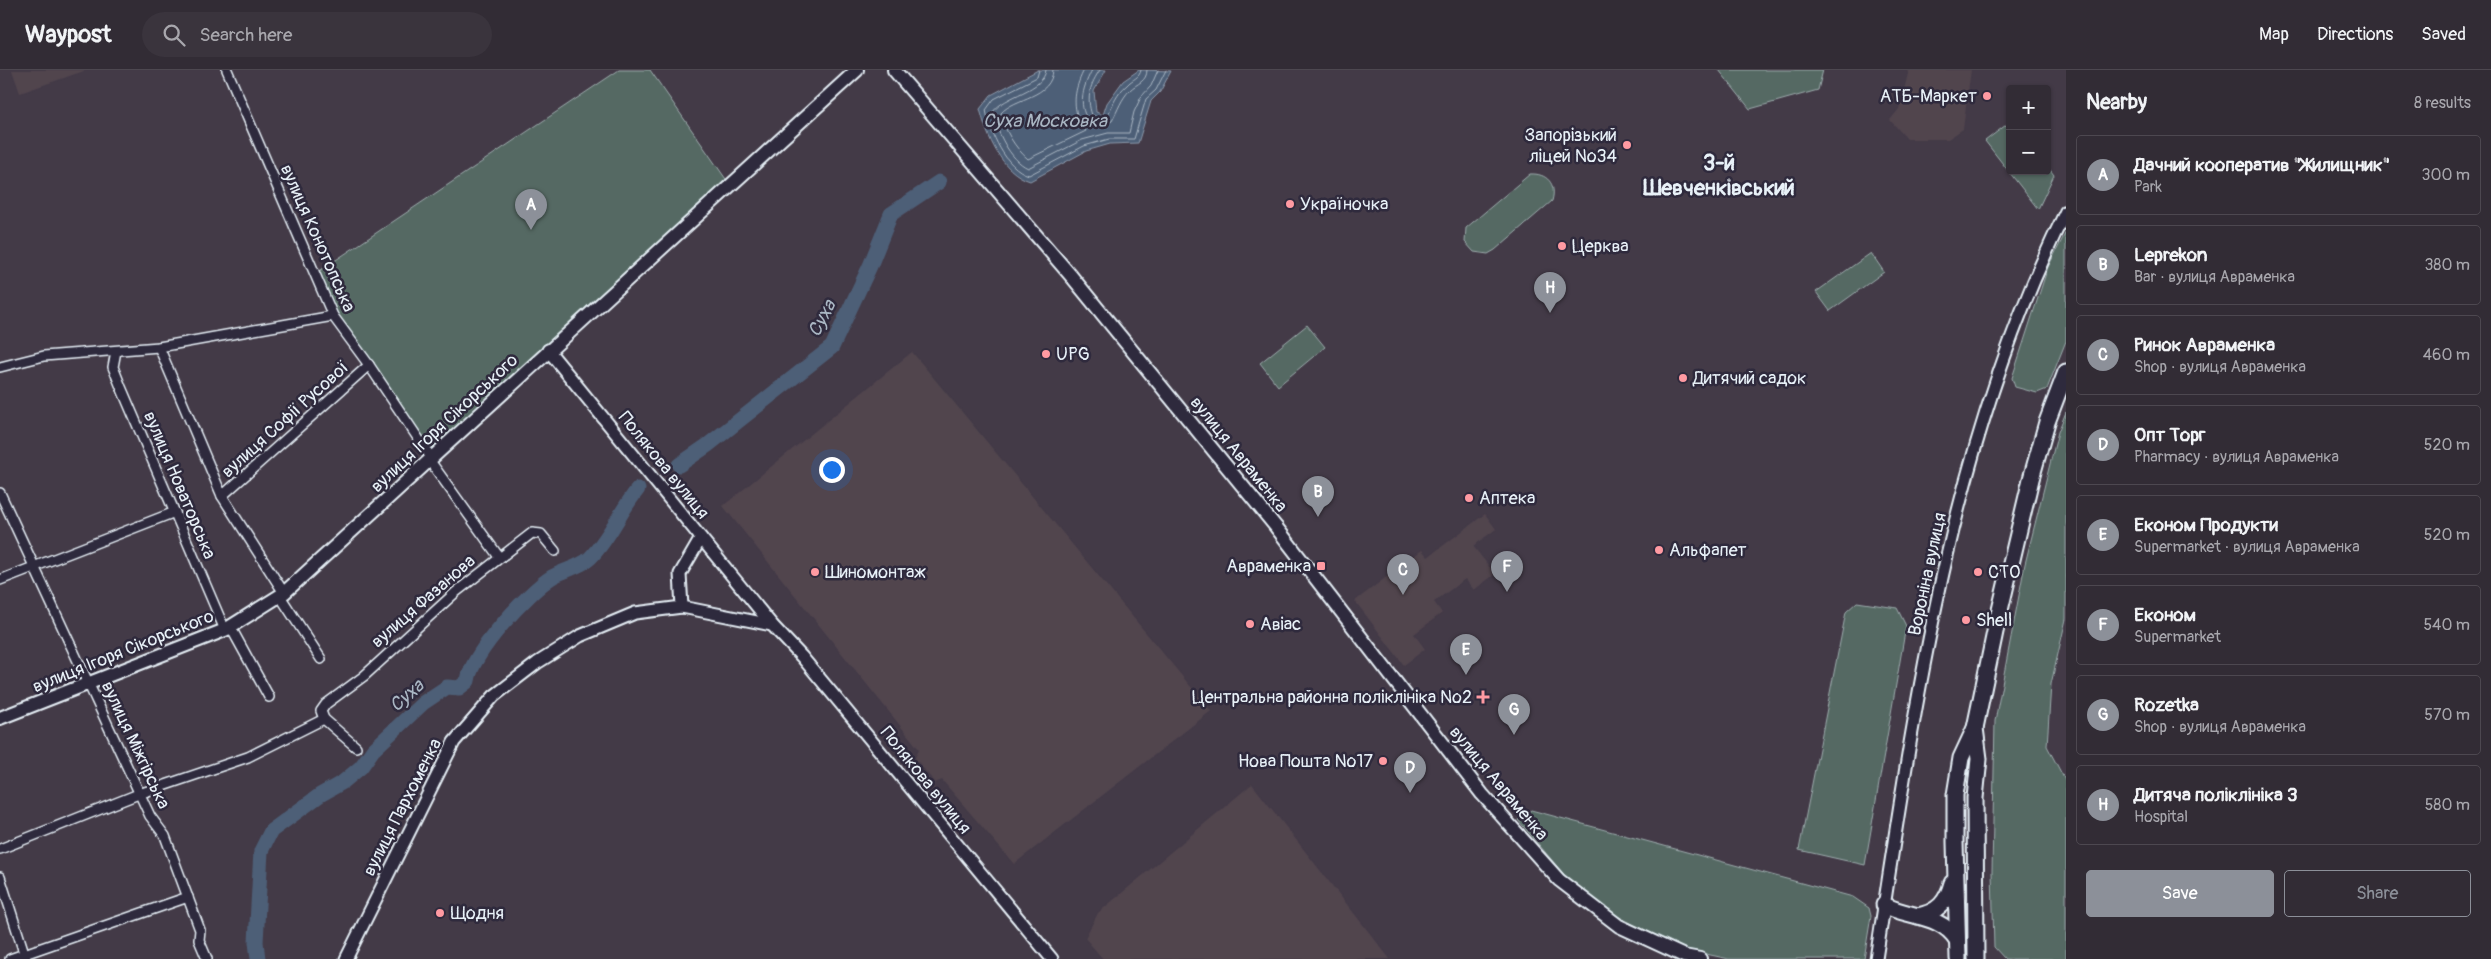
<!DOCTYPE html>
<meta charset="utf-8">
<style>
:root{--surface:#322c35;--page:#3a343d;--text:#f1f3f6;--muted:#a8a7ad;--line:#4d4850;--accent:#8c9099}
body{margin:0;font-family:Pangolin,sans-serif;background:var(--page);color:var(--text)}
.controls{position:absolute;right:15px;top:15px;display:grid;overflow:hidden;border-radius:5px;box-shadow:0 1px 4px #0004}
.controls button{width:45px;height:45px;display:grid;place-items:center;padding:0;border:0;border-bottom:1px solid var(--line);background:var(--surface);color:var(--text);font:25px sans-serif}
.you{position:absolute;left:831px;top:399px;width:18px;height:18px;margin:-12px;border:4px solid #fff;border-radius:50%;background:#1a73e8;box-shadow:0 0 0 8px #1a73e833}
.badge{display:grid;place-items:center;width:32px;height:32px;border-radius:50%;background:var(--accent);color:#fff;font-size:16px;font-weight:700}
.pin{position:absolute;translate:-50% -41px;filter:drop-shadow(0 1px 2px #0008)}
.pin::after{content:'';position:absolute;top:26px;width:18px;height:15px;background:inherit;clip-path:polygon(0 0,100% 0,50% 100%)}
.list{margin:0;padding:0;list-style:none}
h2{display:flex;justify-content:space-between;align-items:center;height:65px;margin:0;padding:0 20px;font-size:21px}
h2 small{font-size:16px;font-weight:400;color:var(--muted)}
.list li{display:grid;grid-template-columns:32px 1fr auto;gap:15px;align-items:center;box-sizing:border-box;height:80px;margin:0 10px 10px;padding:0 10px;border:1px solid var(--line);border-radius:5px}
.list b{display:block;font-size:19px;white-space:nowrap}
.list p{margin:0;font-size:16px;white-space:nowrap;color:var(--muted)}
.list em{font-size:16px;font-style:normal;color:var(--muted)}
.actions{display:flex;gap:10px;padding:15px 20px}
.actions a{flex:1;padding:11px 0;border:1px solid var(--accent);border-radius:5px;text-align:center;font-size:18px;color:var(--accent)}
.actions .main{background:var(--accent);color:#fff}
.icon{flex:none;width:28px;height:28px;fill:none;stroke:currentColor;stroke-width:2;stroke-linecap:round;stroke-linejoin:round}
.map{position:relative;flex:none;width:2066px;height:889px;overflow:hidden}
header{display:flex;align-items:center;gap:30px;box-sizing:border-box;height:70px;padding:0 25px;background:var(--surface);border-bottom:1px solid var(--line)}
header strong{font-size:24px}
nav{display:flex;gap:28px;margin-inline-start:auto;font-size:18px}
.search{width:350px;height:45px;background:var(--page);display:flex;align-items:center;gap:12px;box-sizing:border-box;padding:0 18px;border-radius:28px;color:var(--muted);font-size:19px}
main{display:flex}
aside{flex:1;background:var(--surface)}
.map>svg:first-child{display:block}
.built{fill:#51454e}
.green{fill:#546963;stroke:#9eadae}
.water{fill:#4d5f77;stroke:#8b99ab}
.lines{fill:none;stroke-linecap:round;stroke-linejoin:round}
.shore{stroke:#aab7c4;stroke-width:1}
.river{stroke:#4d5f77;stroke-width:15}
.minor-casing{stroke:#e8f1f8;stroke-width:12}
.tertiary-casing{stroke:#e8f1f8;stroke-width:15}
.secondary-casing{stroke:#e8f1f8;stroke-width:16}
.trunk-casing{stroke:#e8f1f8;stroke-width:19}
.minor{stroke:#2f2a3d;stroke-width:9}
.tertiary{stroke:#2f2a3d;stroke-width:11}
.secondary{stroke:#2f2a3d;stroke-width:12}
.trunk{stroke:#2f2a3d;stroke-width:15}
.poi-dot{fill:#ff9aa2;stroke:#2f2a3d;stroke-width:2}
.labels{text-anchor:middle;stroke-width:5;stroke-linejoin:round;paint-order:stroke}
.poi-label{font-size:18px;fill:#e8f1f8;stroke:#2f2a3d;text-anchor:start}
.street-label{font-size:18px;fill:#e8f1f8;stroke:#2f2a3d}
.water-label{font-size:19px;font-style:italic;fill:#aab7c4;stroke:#2f2a3d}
.district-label{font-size:22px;font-weight:bold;fill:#e8f1f8;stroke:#2f2a3d}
</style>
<header>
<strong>Waypost</strong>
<div class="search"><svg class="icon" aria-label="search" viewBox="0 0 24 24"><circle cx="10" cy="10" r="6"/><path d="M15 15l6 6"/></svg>Search here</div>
<nav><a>Map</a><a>Directions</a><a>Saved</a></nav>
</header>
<main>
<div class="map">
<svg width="2066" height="889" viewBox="0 0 2066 889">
<rect width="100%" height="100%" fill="#433a47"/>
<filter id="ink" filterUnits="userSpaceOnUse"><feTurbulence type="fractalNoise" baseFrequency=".02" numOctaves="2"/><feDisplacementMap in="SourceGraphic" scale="10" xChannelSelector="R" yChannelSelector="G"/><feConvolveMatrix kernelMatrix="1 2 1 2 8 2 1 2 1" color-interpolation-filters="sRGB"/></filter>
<g filter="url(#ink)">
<g class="built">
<polygon points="12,0 87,0 20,23"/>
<polygon points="1909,0 1971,0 1963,59 1948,69 1907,69 1890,50 1899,39"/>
<polygon points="912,282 1211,641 1014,794 942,710 935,713 915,688 919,679 723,436"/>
<polygon points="1485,444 1496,459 1473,476 1495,504 1474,520 1465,509 1434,532 1442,543 1414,564 1425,579 1404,595 1355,531 1422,480 1428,487"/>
<polygon points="1252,714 1390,889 1103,889 1085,868 1098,843"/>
</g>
<g class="green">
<polygon points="619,0 650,0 730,115 430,391 333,246 315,204"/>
<polygon points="1719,0 1823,0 1818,20 1750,39"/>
<polygon points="2010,52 2010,101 2047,101 2047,96 2054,105 2038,139 1985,71"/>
<path d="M1530 104C1547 103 1557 114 1552 131L1495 180 1488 184 1474 182 1465 172 1466 158Z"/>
<polygon points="2066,162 2066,271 2047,319 2037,323 2015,317 2012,308 2048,197"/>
<polygon points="1871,183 1884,202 1830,241 1816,222"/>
<polygon points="1307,255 1325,277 1278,316 1260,293"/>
<polygon points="2066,342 2066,549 2051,614 2047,676 2066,712 2066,889 2005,889 1994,877 1992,802 1995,651 2025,494 2058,362"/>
<polygon points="1857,532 1897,538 1906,556 1865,795 1799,780 1846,542"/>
<polygon points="1531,740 1853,827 1869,838 1871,846 1864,889 1729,889 1683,879 1613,844 1567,808 1518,750"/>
</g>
<path class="water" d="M1038 0H1106L1094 21 1096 42 1103 45 1107 33 1123 11 1139 0 1171 1 1160 22 1151 31 1138 73 1110 74 1086 81 1030 111C1001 102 987 66 980 39L991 25Z"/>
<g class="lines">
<g class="shore">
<path d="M1039 0 1037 7 994 29 986 40C990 62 1005 98 1029 105L1084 76 1109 69H1134L1146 29 1156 20 1166 0"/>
<path d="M1046 0C1044 21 1004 25 993 42 996 61 1010 90 1028 98L1082 70 1108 63H1129L1134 42 1141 27 1151 16 1158 0"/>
<path d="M1053 0C1052 28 1015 27 1001 43 1004 60 1015 78 1028 89L1086 61C1085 56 1080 53 1078 48 1072 30 1076 16 1084 0"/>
<path d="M1092 0C1084 15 1077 34 1088 50L1102 56 1112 51C1118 40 1121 29 1130 20 1137 13 1147 12 1147 0"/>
<path d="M1100 0C1090 14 1086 28 1092 45L1102 49 1107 47C1112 36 1117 23 1127 15 1132 9 1140 8 1141 0"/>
</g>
<g class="river">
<polyline points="679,395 708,375 832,277 870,196 891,144 939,112"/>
<path d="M258 889 256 872 261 781 271 761 320 725 343 712 361 697 373 680 423 633 447 617 459 618 468 611C470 585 529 521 552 507 563 500 581 497 590 488 610 468 620 441 638 419"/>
</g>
<g class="minor-casing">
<g id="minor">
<polyline points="227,0 333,246 369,295 432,389"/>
<polyline points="159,277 222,426 284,523"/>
<polyline points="116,281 113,297 121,317 225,560"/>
<polyline points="0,297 44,286 159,277 333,246"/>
<polyline points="430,391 499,487"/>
<polyline points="0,423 150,746 165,766 200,860 199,870 207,889"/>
<polyline points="222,426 369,295"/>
<polyline points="0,510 175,442"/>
<polyline points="280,526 321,589"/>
<polyline points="230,556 269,627"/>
<polyline points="356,677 324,649 321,641 326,634 364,606 456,522 532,463 541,464 555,481"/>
<polyline points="0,779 136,725 248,687 324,649"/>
<polyline points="0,807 26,889"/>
<polyline points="10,889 188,827"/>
</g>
</g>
<g class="tertiary-casing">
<g id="tertiary">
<polyline points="548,280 772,555 802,587 1052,889"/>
<polyline points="682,537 772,555"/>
<polyline points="346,889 454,672 494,626 537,593 580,566 635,543 682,537 680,504 701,468"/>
<path d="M1876 889C1915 636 1950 373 2066 141"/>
</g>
</g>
<g class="secondary-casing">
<g id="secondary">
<polyline points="894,0 1072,207 1276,457 1482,724 1559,810 1619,856 1684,886 1700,889"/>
<polyline points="0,648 225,560 284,523 857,0"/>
</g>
</g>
<g class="trunk-casing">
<g id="trunk">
<polyline points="1975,658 1979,689 1975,728 1976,889"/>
<path d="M1884 835C1909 848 1941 844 1957 870"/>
<path d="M1918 846C1938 842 1947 832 1952 813"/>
<polyline points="1958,889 1955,772 1955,725 1961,688 1975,658 1996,557 2031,409 2047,352 2066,302"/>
</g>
</g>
<use href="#minor" class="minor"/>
<use href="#tertiary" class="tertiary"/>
<use href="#secondary" class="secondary"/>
<use href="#trunk" class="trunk"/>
</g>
</g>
<g class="poi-dot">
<circle cx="1987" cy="26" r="5"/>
<circle cx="1627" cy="75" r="5"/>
<circle cx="1290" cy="134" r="5"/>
<circle cx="1562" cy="176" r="5"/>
<circle cx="1046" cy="284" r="5"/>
<circle cx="1683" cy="308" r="5"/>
<circle cx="1469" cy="428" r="5"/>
<circle cx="1659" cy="480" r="5"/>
<rect x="1316" y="491" width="10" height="10" rx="2.5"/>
<circle cx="815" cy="502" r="5"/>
<circle cx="1978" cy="502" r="5"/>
<circle cx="1966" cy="550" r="5"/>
<circle cx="1250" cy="554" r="5"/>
<path d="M1480.5 619.5h5v5h5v5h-5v5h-5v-5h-5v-5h5z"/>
<circle cx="1383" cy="691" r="5"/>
<circle cx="440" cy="843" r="5"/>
</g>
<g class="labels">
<g class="poi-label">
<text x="1977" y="32" text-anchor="end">АТБ-Маркет</text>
<text x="1617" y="71" text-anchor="end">Запорізький<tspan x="1617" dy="21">ліцей №34</tspan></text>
<text x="1300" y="140">Україночка</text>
<text x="1572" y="182">Церква</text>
<text x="1056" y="290">UPG</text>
<text x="1693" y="314">Дитячий садок</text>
<text x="1479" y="434">Аптека</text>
<text x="1669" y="486">Альфапет</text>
<text x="1311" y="502" text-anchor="end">Авраменка</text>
<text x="825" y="508">Шиномонтаж</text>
<text x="1988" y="508">СТО</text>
<text x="1976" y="556">Shell</text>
<text x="1260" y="560">Авіас</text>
<text x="1472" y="633" text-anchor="end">Центральна районна поліклініка №2</text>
<text x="1373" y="697" text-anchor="end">Нова Пошта №17</text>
<text x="450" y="849">Щодня</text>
</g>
<g class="street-label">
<text transform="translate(318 168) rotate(66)" y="6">вулиця Конотопська</text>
<text transform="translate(285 349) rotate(-42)" y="6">вулиця Софії Русової</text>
<text transform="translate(444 353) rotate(-43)" y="6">вулиця Ігоря Сікорського</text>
<text transform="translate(1239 384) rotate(51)" y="6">вулиця Авраменка</text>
<text transform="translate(664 395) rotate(51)" y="6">Полякова вулиця</text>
<text transform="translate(180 415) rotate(67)" y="6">вулиця Новаторська</text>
<text transform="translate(1927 504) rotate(-78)" y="6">Вороніна вулиця</text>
<text transform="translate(423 531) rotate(-41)" y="6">вулиця Фазанова</text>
<text transform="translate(123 581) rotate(-22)" y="6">вулиця Ігоря Сікорського</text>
<text transform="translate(136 675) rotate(65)" y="6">вулиця Міжгірська</text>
<text transform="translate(926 710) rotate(51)" y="6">Полякова вулиця</text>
<text transform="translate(1499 713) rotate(50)" y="6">вулиця Авраменка</text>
<text transform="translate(402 737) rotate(-63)" y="6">вулиця Пархоменка</text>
</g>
<g class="water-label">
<text x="1045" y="57">Суха Московка</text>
<text transform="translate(821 248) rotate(-62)" y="7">Суха</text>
<text transform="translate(406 625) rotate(-41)" y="7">Суха</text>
</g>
<g class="district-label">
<text x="1719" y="100">3-й<tspan x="1719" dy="25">Шевченківський</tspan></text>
</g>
</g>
</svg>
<div class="controls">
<button>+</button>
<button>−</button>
</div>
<div class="you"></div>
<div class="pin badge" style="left:531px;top:160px">A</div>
<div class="pin badge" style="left:1318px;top:447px">B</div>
<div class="pin badge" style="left:1403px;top:525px">C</div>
<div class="pin badge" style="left:1410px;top:723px">D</div>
<div class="pin badge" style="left:1466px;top:605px">E</div>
<div class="pin badge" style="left:1507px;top:522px">F</div>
<div class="pin badge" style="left:1514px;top:665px">G</div>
<div class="pin badge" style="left:1550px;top:243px">H</div>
</div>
<aside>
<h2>Nearby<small>8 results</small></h2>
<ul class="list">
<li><span class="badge">A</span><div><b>Дачний кооператив &quot;Жилищник&quot;</b><p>Park</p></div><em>300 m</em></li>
<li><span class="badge">B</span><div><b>Leprekon</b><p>Bar · вулиця Авраменка</p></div><em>380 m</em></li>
<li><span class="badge">C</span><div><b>Ринок Авраменка</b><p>Shop · вулиця Авраменка</p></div><em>460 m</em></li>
<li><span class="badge">D</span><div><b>Опт Торг</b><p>Pharmacy · вулиця Авраменка</p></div><em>520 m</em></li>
<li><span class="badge">E</span><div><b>Економ Продукти</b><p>Supermarket · вулиця Авраменка</p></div><em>520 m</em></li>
<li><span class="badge">F</span><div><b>Економ</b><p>Supermarket</p></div><em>540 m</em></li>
<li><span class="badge">G</span><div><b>Rozetka</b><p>Shop · вулиця Авраменка</p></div><em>570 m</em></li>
<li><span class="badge">H</span><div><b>Дитяча поліклініка 3</b><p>Hospital</p></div><em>580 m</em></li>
</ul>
<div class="actions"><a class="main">Save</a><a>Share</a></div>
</aside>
</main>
